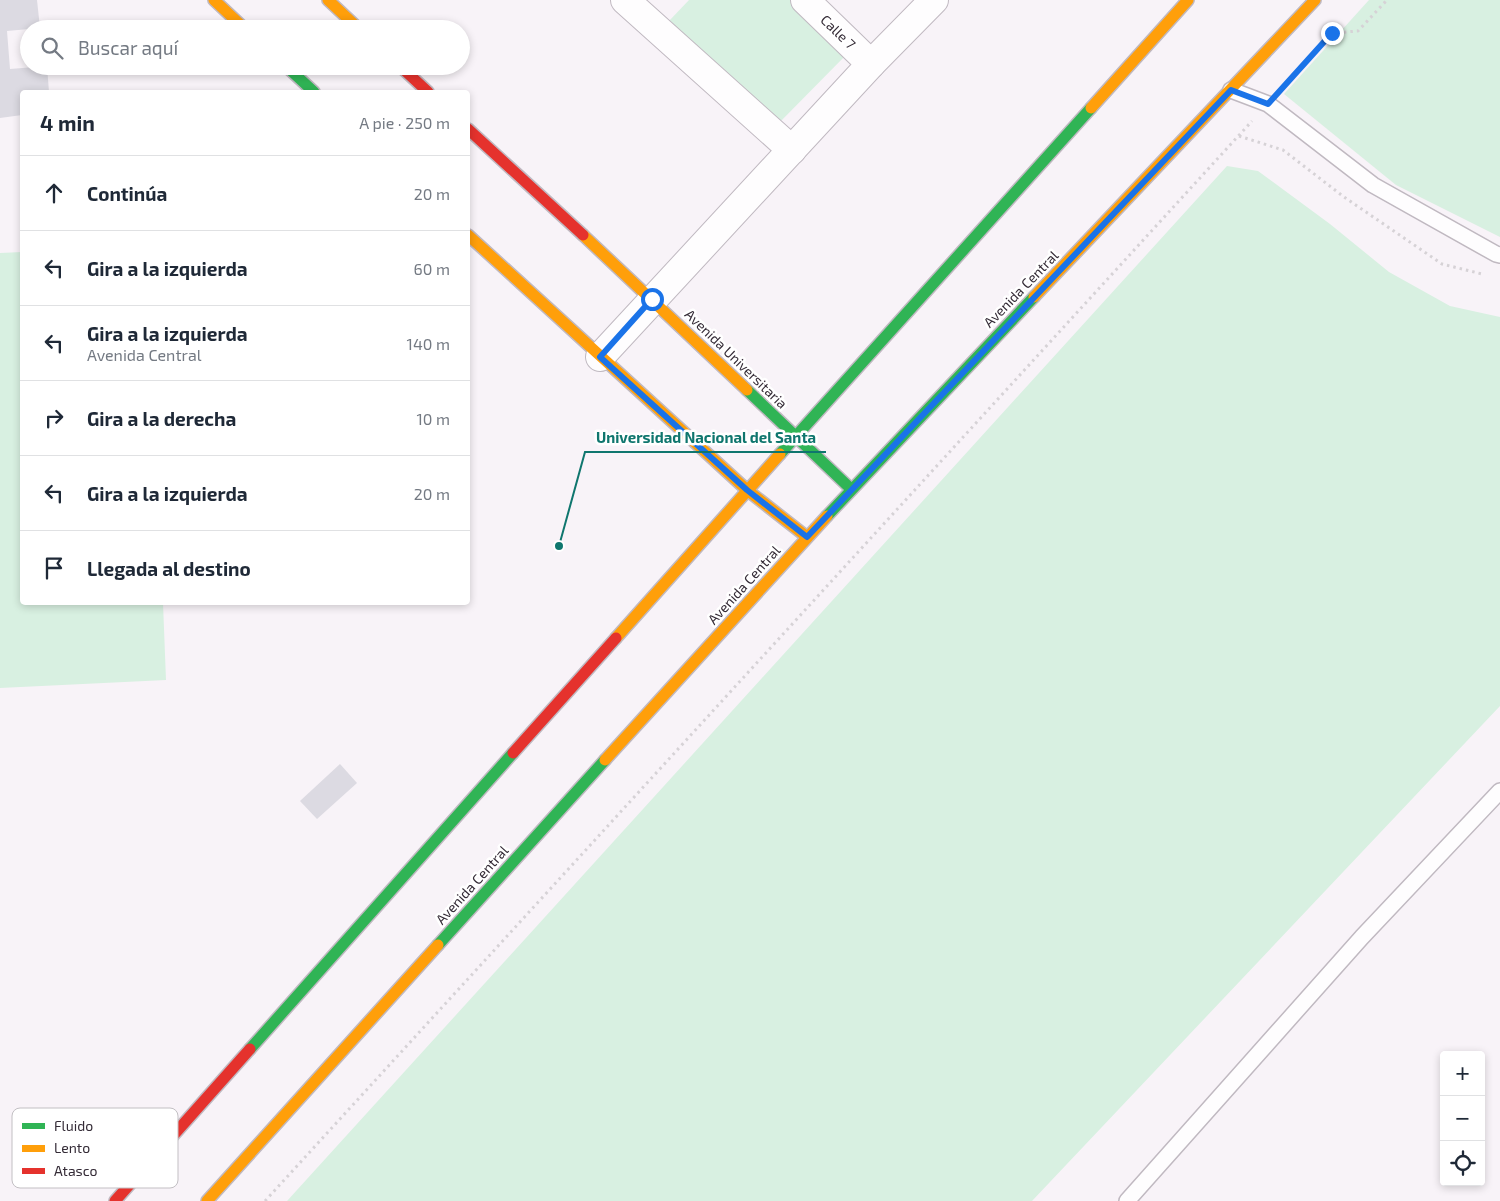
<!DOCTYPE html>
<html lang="es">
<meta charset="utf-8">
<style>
:root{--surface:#fff;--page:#f2f2f3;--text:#1f2937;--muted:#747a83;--line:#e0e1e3}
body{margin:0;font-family:"Exo 2",sans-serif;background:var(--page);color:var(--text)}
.controls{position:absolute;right:15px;bottom:15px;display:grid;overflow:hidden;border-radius:5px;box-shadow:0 2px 8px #0003}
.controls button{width:45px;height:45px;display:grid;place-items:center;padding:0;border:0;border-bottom:1px solid var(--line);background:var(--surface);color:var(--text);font:25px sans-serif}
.stop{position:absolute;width:15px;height:15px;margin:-11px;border:4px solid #1a73e8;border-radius:50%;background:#fff}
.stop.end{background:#1a73e8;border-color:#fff;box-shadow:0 1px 5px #0008}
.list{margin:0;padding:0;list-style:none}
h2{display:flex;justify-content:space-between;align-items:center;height:65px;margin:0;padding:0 20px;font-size:21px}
h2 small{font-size:16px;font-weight:400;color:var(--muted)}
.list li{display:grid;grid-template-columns:32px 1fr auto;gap:15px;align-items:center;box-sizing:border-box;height:75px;padding:0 20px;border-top:1px solid var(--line)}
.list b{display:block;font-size:19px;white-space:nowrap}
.list p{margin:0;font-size:16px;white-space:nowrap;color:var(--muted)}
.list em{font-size:16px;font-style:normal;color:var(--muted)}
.icon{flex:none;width:28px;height:28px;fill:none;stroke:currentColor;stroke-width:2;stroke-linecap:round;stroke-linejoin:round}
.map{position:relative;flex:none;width:1500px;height:1201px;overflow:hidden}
.search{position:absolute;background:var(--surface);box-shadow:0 2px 8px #0003;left:20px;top:20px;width:450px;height:55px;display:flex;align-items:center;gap:12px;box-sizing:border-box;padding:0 18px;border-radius:28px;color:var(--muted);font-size:19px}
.panel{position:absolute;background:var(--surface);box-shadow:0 2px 8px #0003;left:20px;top:90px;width:450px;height:515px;border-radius:5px}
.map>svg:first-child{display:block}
.green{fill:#d8f0e1}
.building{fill:#dcdae2}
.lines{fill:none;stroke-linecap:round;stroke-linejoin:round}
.lane-casing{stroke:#c0b9c1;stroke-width:18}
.street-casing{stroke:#c0b9c1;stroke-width:30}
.fast-casing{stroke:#c0b9c1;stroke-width:14}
.slow-casing{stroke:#c0b9c1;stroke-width:14}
.jam-casing{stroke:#c0b9c1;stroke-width:14}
.path{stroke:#d6d2d6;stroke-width:3;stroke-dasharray:2.5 4;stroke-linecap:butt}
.lane{stroke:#fefdfe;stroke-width:15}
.street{stroke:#fefdfe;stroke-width:28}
.fast{stroke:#30b455;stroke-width:11}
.slow{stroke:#ff9f0a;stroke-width:11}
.jam{stroke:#e5322d;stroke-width:11}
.route{stroke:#1a73e8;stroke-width:6}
.labels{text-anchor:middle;stroke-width:5;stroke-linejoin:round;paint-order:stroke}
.street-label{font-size:14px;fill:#342b36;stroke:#fff}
.key{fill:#fff;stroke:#c2bfc3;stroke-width:1}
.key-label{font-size:14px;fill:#342b36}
.leader{fill:none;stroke:#0f766e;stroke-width:2}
.callout-dot{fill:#0f766e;stroke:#fff;stroke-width:2}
.callout-label{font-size:15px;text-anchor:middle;font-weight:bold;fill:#0f766e;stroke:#fff;stroke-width:5;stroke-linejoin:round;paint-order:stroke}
</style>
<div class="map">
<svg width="1500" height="1201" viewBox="0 0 1500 1201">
<rect width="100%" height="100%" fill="#f8f3f8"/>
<g class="green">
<polygon points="689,0 795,0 849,52 777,125 669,21"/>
<polygon points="1369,0 1500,0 1500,237 1396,185 1284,94"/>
<polygon points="1227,166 1258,171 1330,224 1389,272 1450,306 1500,317 1500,706 1032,1201 287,1201"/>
<polygon points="22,252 22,602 163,603 166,680 0,688 0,253"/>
</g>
<g class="building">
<polygon points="0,0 37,0 40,28 7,31 10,69 47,66 49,92 22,92 22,115 0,118"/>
<polygon points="340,764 357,783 317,819 300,801"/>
</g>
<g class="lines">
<g class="lane-casing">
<g id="lane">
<polyline points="1231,90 1268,104 1373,185 1496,254 1500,255"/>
<polyline points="1127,1201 1362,937 1500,791"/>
</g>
</g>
<g class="street-casing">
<g id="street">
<polyline points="625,0 792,150"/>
<polyline points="805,0 871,64"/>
<polyline points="600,357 871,64 934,0"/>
</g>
</g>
<g class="fast-casing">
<g id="fast">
<polyline points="286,66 314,92"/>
<polyline points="747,390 851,489"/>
<polyline points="780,454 1091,108"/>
<polyline points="827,516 1034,297"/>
<polyline points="438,945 605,760"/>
<polyline points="250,1049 513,753"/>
</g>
</g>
<g class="slow-casing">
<g id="slow">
<polyline points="214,0 245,29"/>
<polyline points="328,0 359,29"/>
<polyline points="1091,108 1188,0"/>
<polyline points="468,235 747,490 807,537"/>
<polyline points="583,235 747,390"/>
<polyline points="1034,297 1315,0"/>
<polyline points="616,638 780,454"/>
<polyline points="605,760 827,516"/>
<polyline points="207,1201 438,945"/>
</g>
</g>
<g class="jam-casing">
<g id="jam">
<polyline points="400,66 428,92"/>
<polyline points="468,129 583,235"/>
<polyline points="513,753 616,638"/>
<polyline points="115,1201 250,1049"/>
</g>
</g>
<g class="path">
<polyline points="1283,87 1333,33 1358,31 1387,0"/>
<polyline points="1239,136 1283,150 1344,197 1442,264 1482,274"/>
<polyline points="265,1201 1252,121"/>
</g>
<use href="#lane" class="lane"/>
<use href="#street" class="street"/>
<use href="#fast" class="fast"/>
<use href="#slow" class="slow"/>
<use href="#jam" class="jam"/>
</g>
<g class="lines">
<polyline class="route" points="652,299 600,357 747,490 807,537 1231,90 1268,104 1332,33"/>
</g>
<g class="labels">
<g class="street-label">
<text transform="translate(838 32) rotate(44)" y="5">Calle 7</text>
<text transform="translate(1021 289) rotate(-46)" y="5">Avenida Central</text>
<text transform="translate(736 359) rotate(44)" y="5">Avenida Universitaria</text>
<text transform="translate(744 585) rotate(-48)" y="5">Avenida Central</text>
<text transform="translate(472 885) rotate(-48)" y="5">Avenida Central</text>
</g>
</g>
<rect x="12" y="1108" width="166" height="80" rx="8" class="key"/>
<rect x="22" y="1123" width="23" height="6" fill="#30b455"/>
<rect x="22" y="1145" width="23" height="7" fill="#ff9f0a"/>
<rect x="22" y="1168" width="23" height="6" fill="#e5322d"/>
<g class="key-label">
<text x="54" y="1131">Fluido</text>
<text x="54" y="1153">Lento</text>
<text x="54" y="1176">Atasco</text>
</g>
<path class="leader" d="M559 546L585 452H826"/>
<circle class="callout-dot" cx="559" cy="546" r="5"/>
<g class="callout-label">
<text x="706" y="443">Universidad Nacional del Santa</text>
</g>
</svg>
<div class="controls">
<button>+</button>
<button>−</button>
<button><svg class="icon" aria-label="locate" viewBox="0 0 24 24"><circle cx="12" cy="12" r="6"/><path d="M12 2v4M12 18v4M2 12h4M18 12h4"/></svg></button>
</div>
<div class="stop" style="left:652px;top:299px"></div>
<div class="stop end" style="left:1332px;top:33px"></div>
<div class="search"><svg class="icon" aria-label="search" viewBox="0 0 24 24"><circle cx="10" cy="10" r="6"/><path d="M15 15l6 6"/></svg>Buscar aquí</div>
<section class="panel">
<h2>4 min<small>A pie · 250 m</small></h2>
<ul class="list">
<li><svg class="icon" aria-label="ahead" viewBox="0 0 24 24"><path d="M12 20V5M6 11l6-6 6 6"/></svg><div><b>Continúa</b></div><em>20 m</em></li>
<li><svg class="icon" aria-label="left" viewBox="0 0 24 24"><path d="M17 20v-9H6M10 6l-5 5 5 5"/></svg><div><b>Gira a la izquierda</b></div><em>60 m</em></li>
<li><svg class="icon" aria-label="left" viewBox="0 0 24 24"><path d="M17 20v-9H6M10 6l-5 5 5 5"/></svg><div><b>Gira a la izquierda</b><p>Avenida Central</p></div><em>140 m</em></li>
<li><svg class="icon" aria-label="right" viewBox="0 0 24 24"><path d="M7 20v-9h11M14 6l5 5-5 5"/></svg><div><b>Gira a la derecha</b></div><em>10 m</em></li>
<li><svg class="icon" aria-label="left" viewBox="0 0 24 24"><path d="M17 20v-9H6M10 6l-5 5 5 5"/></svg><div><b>Gira a la izquierda</b></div><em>20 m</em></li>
<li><svg class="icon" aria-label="arrive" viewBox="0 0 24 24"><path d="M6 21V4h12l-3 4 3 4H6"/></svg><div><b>Llegada al destino</b></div></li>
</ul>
</section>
</div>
